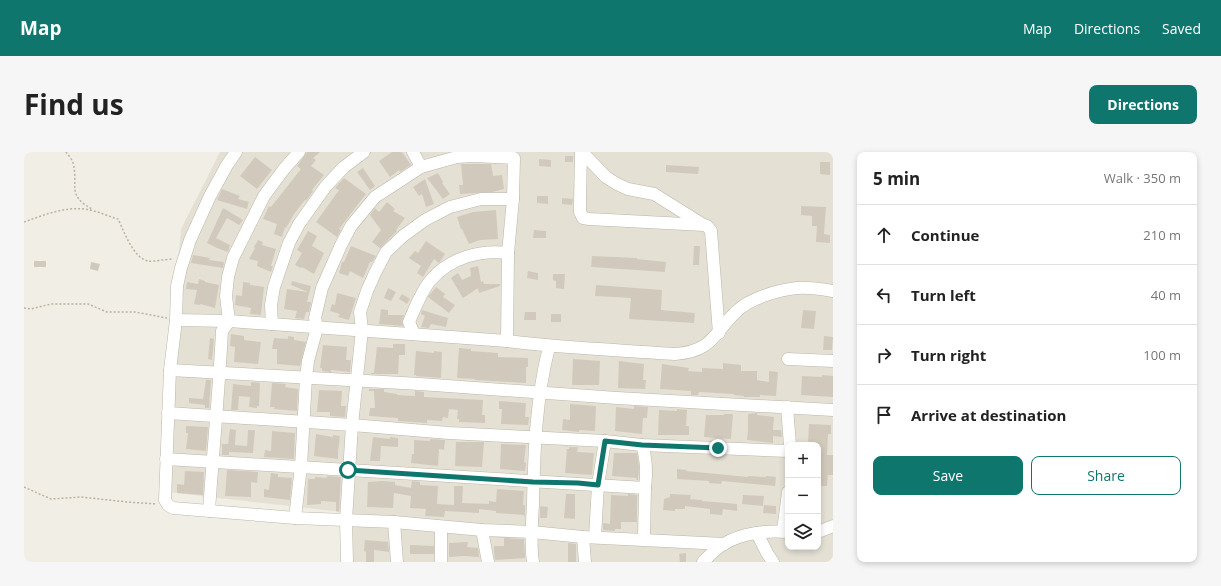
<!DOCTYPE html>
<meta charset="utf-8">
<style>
:root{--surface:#fff;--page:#f6f6f6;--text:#222;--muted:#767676;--line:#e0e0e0;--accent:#0f766e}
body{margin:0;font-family:"Open Sans",sans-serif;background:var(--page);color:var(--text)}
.controls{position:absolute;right:12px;bottom:12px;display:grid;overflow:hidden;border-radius:8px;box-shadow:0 2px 6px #0003}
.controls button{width:36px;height:36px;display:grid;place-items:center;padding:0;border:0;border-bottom:1px solid var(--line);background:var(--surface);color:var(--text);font:20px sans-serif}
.stop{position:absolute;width:12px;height:12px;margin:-9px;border:3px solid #0f766e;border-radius:50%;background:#fff}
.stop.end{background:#0f766e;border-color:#fff;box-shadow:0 1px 4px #0008}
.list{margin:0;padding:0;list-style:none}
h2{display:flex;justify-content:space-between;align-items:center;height:52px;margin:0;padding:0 16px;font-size:17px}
h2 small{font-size:13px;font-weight:400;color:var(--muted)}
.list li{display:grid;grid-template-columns:26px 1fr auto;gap:12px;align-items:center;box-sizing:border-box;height:60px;padding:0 16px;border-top:1px solid var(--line)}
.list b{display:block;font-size:15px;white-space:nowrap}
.list em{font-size:13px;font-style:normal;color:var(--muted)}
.actions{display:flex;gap:8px;padding:12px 16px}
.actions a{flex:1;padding:9px 0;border:1px solid var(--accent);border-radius:8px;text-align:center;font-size:14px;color:var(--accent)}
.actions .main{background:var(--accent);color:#fff}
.icon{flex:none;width:22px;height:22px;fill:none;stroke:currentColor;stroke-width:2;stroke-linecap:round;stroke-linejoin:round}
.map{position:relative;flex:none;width:809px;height:410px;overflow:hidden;border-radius:8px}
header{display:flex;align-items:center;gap:24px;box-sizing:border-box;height:56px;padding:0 20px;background:var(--accent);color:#fff}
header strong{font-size:19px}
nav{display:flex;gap:22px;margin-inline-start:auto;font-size:14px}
.intro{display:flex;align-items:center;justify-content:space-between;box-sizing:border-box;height:96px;padding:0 24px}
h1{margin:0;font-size:28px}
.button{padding:10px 18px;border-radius:8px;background:var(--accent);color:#fff;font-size:14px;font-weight:700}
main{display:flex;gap:24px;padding:0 24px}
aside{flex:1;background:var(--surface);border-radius:8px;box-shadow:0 2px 6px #0003}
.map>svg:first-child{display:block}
.residential{fill:#e4e0d4;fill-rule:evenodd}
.building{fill:#d1cabc}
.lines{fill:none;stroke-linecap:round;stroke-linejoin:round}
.minor-casing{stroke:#bbb6a9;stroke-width:13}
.path{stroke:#bcb39c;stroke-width:1.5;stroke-dasharray:2 2;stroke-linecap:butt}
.minor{stroke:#fff;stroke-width:12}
.route{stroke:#0f766e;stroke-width:5}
</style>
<header>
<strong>Map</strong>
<nav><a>Map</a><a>Directions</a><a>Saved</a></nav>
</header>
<div class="intro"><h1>Find us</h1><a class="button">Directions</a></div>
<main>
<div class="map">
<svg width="809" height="410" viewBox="0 0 809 410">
<rect width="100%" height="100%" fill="#f1eee6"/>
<path class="residential" d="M196 0H809V410H324L318 360 135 339 157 77ZM764 293H794V395H764Z"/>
<g class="building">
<polygon points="283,0 296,0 289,6 292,8 287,14 300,23 288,38 289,39 282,49 281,48 270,62 262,76 261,75 258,85 250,82 253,72 239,67 245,54 247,55 277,17 273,14"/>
<polygon points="368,0 378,0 387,13 376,20 375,18 366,25 355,9"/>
<rect x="541" y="4" width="8" height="6"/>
<polygon points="231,5 248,18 233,37 216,24"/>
<polygon points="515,7 527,8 527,15 515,14"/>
<polygon points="796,10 806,10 806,23 796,22"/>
<polygon points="437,12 467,12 469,24 478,23 480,37 468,40 436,42 435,33 439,33"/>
<polygon points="642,13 675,15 674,22 642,20"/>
<polygon points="339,16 351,34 346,38 333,20"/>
<polygon points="414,21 419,30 418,31 426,42 419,47 403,26"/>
<polygon points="320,26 342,42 315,77 317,78 313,85 292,70 315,38 311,36"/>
<polygon points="401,27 410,52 402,55 398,42 395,44 389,35"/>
<polygon points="198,37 216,44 214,47 225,50 223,57 193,48"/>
<polygon points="513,44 524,44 524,52 513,51"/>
<polygon points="538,46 549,47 548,53 538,52"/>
<polygon points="363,50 371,57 369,59 381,66 372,78 373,79 356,96 348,90 357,78 346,63 351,56 355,60"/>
<polygon points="777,54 802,55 800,82 806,83 806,91 792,90 793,74 788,74 788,64 777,63"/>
<polygon points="199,56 219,68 215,73 203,66 192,86 206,93 204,100 193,96 183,91"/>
<polygon points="472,58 474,87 456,88 445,92 438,77 437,77 433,65 449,60"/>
<polygon points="510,78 522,79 522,86 509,86"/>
<polygon points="284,79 293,84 288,94 300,101 290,122 278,115 277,116 271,113 278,101 273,98"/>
<polygon points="234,88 239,90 238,93 252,97 247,114 249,114 247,120 233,114 234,109 225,107 231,96 230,95"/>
<polygon points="402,89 421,102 415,111 410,107 399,125 393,121 397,114 385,106 391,99 394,101"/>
<polygon points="327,94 352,104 348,110 346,110 339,126 326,119 324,124 315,121 318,110 320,110"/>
<polygon points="670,94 676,94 675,113 669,113"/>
<polygon points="169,103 186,106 185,108 200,110 199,116 167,111"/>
<polygon points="568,104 613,106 613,107 642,110 641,120 567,115"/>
<rect x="10" y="109" width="12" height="6"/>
<polygon points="67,110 76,112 74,119 66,117"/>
<polygon points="454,114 457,130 459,129 460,132 476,132 476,134 455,141 454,136 439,146 427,126 434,121 438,128 447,124 446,116"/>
<polygon points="504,119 514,121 514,128 503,126"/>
<polygon points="529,122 541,122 540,137 532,136 532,129 529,128"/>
<polygon points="175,127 181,129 181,130 195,133 191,156 177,152 176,153 170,152 173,138 162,137 163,130 174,132"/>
<polygon points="268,129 287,134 283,150 287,150 285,160 282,160 280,167 271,166 273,159 260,157 263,137 284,140 267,133"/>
<polygon points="219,130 226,131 226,133 240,135 237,163 226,162 227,156 211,153 212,143 218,144"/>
<polygon points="572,133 638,138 637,158 671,161 670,171 605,167 607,146 571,144"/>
<polygon points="412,135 421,142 419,145 431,153 425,161 404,145"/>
<polygon points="364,136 372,140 367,149 360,146"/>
<polygon points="313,141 332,146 325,168 314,165 316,162 306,159 308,152 311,153"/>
<polygon points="378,142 386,147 383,152 375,147"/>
<polygon points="357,157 364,158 364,163 380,163 378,170 379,174 355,172"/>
<polygon points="398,158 424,166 422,175 407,172 405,176 397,175 401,164 397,162"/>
<polygon points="779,158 792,159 790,177 777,176"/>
<polygon points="501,160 512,160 512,168 500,168"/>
<rect x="527" y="162" width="10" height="8"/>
<polygon points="207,182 220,184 220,188 237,190 234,212 210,210 211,195 206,194"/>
<polygon points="264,184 270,185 270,188 282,190 276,214 253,212 253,197 248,197 250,186 264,187"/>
<polygon points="800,184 809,185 808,198 799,198"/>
<polygon points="186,186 190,187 188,208 184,207"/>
<polygon points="369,192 381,192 381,203 375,203 374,222 347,222 347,221 350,221 353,195 369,196"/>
<polygon points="299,193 323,195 322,208 327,208 326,220 307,218 307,220 298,219 298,216 296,216"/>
<polygon points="435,196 447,197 447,199 474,201 474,205 504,206 504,215 502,215 502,231 451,228 451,227 433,226"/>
<polygon points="392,199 410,201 410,199 418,200 417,226 392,224 392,223 390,223"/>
<polygon points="549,207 576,209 575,233 548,233"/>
<polygon points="595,209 620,212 619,228 622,228 621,237 594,236"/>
<polygon points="699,211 717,213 717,219 733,219 733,228 745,230 745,219 754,220 752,244 736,243 736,245 720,245 720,244 710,243 710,242 675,240 674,243 667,243 667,239 636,237 638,212 665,216 664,219 678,220 678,216 699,217"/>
<polygon points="798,223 809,224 809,245 777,243 778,224 798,225"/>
<polygon points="182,228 187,228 185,256 181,256 181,253 165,251 165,246 179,247"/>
<polygon points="227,230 236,231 235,254 233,254 233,256 225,255 226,245 215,244 214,258 207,258 209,232 227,234"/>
<polygon points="248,231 262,232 261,235 274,237 273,259 250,257 251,255 246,255"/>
<polygon points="345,237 360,237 360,240 373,242 373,243 391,244 391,239 400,240 400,245 459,248 458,263 461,263 461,271 435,270 435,267 433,267 434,258 425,257 424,266 419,265 418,269 403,268 403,271 374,269 374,266 345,264 346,256 351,256 350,239 345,239"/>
<polygon points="295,238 318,239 317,254 322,254 321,265 306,264 306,260 293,260"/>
<polygon points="475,249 502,251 501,265 505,265 504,273 477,272 478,257 475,257"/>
<polygon points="546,252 572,254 571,279 555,278 555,280 538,278 539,267 546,268"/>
<polygon points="610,254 624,255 623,266 619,266 618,282 591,279 592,255 610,257"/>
<polygon points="653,257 663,258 662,274 665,274 665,283 634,283 635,258 653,259"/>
<polygon points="733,261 733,263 750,265 749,278 757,278 758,285 749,284 749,291 723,288 724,280 724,262"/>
<polygon points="700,262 709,262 707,287 680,285 682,263 700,263"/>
<polygon points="785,272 807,273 807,282 804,282 803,303 809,303 809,323 804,323 803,334 794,334 794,293 784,293"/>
<polygon points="162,274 184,275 182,299 162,297 164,281 162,281"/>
<polygon points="206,277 212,278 211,293 223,294 224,278 231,278 229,301 205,300 205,303 198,303 198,292 204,292"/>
<polygon points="248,279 271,281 270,307 240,305 241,298 247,299"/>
<polygon points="292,282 309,285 309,283 316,284 314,299 314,307 290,304"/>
<polygon points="349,285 366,287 366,285 374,286 374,295 357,294 356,309 346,309"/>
<polygon points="406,287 421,288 420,298 415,297 414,314 387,311 388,302 390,302 390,288 406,289"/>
<polygon points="432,290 460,290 458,315 431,314"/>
<polygon points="477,292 502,293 500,310 502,311 501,319 476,317"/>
<polygon points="545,295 554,295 553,300 570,301 568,323 541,321 543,297 545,297"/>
<polygon points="590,301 613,301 615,315 614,328 612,328 613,326 588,324"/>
<polygon points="653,317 663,318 662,319 724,325 724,324 742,325 742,324 752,325 751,334 698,329 697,332 685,331 685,329 653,327"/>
<polygon points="203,318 234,320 233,331 227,330 227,345 201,344"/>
<polygon points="161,319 180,320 179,343 153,341 153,332 160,333"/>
<polygon points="247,321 254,322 254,325 268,326 266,348 240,345 240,337 245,338"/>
<polygon points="303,324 317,325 315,360 312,359 312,350 297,349 297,352 283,353 284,327 291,327 291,325 303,326"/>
<polygon points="358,329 371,330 371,333 387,336 388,329 396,330 396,333 414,334 413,352 430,353 430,334 439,334 438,351 465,352 465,349 472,350 473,337 500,339 499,353 501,353 501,366 500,363 472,361 472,359 455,357 455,361 421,359 420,365 401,364 402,357 386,356 387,344 370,341 369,356 343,355 344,330"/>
<polygon points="542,342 551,342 551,367 540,366"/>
<polygon points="604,342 613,343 613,370 597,370 597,377 591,377 591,379 579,378 579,371 586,372 587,343 604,344"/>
<polygon points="646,342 667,343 666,347 678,348 678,349 713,352 713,359 699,357 698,363 686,362 686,357 661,354 661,357 651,357 651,359 639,358 640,347 646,345"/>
<polygon points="719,343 740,344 739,354 718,352"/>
<polygon points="740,353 752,354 752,362 739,361"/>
<polygon points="516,354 524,355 523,366 516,366"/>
<polygon points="480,386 500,387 501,406 471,408 470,399 470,394 480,394"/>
<polygon points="341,388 364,390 365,400 350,398 350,410 342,410 342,400 340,399"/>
<polygon points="444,390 443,395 454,396 455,405 440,404 425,405 425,391"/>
<polygon points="544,391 552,392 552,410 544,410"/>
<polygon points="386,393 410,394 410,402 386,402"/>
<polygon points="662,401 662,410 656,410 655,402"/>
</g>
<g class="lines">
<g class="minor-casing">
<g id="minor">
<polyline points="212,0 203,13 186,44 166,88 157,116 153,134 152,168 146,218 141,348 144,353 149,356 271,366 370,370 458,378 508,380 559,385 700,392"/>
<polyline points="389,0 397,15"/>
<polyline points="557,0 556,52 556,60 559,66 565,67 680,73 683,74 687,79 695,181"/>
<polyline points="558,0 582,25 593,32 604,37 630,42 678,72"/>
<path d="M152 168 205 169 483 189C539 196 595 198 651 202 690 199 689 181 713 159 726 146 755 138 773 136 785 135 797 137 809 139"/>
<polyline points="248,172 247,153 250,135 265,91 275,72 302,34 320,15 340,0"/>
<path d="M390 182 385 170C391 156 397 140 406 129 426 105 456 98 484 101"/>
<polyline points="764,207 809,209"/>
<polyline points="146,218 396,232 593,246 809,258"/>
<polyline points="763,255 766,293"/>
<polyline points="144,261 328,273 425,281 581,289 618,293 764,299"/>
<path d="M618 293C623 308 623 321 621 336"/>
<polyline points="142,307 621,336 620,387"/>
<path d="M185 359C189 299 195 239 198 179L205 169 202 144 204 125 209 106 240 44 260 17 275 0"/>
<polyline points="271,366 277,314 282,226 284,209 293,176 291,166 298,136 317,93 327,74 351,45 397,15 433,5 449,4 490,6 489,47"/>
<polyline points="370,370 373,410"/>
<polyline points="417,375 417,410"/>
<polyline points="458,378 464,410"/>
<polyline points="759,379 764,340"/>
<polyline points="794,380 809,374"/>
<polyline points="733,381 743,401 749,410"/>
<polyline points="559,385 561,410"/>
<polyline points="571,385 574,333 581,289"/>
<polyline points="323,410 322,368 328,273 338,178 336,160 343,139 351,121 362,100 379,84 401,68 426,55 457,47 489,47 484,101 483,189"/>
<path d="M509 410C506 391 508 371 509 352 510 299 512 246 525 195"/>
<path d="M679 410C685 404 692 396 700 392 717 381 744 378 764 380"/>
</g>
</g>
<g class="path">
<path d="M42 0C44 3 48 7 49 11 55 34 42 43 68 57"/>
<path d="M0 70C23 62 46 52 70 59 78 61 86 65 94 67 100 79 109 106 124 109 129 110 142 107 149 107"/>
<polyline points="0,156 7,157 27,152 64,152 83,160 111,160 143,166"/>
<polyline points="0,335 27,347 57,345 103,350 133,352"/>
</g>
<use href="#minor" class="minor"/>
</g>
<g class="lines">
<polyline class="route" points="324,318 509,330 554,331 574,333 581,289 618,293 694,296"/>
</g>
</svg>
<div class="controls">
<button>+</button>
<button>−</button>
<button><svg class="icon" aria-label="layers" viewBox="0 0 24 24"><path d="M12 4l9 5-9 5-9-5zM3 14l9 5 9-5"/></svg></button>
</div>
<div class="stop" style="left:324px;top:318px"></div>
<div class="stop end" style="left:694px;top:296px"></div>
</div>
<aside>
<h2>5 min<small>Walk · 350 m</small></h2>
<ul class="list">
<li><svg class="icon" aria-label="ahead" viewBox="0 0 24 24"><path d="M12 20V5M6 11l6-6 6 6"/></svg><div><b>Continue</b></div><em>210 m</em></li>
<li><svg class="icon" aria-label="left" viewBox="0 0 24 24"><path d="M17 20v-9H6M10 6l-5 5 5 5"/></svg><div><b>Turn left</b></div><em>40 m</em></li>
<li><svg class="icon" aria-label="right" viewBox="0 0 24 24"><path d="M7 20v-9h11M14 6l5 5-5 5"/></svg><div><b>Turn right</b></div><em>100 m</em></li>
<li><svg class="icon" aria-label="arrive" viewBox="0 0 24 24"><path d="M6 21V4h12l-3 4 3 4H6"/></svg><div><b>Arrive at destination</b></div></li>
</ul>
<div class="actions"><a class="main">Save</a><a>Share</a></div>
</aside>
</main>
